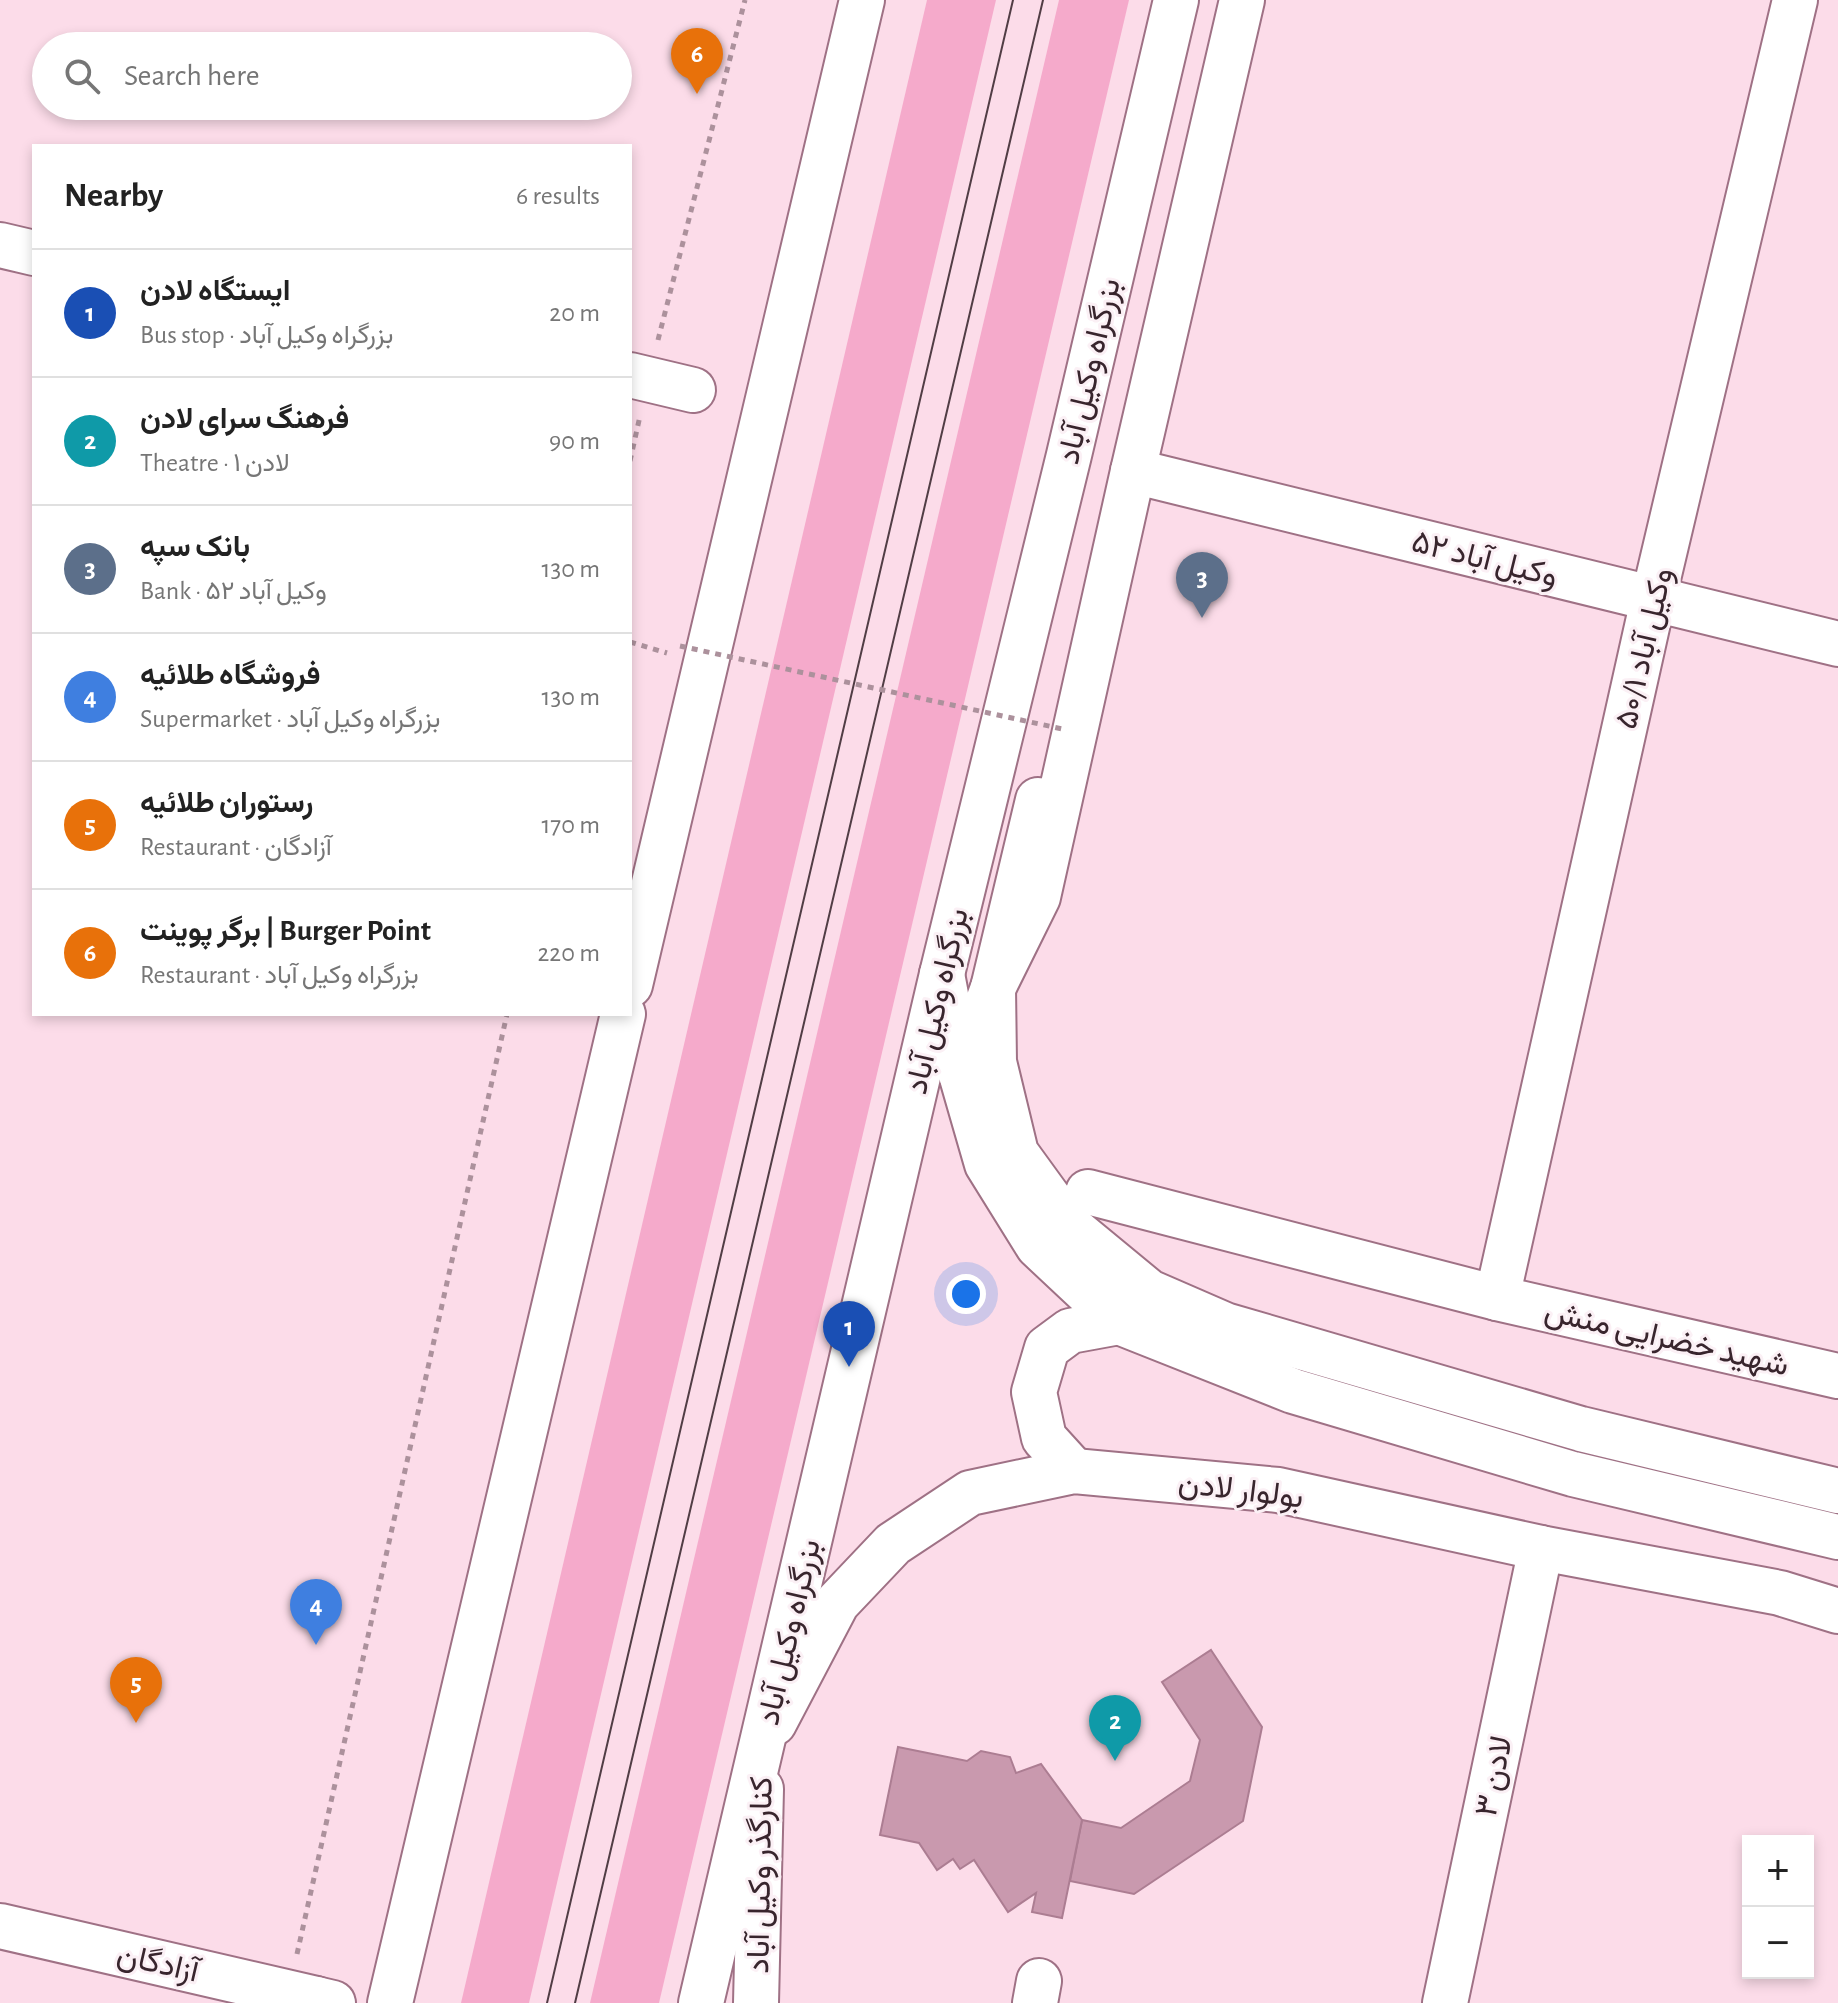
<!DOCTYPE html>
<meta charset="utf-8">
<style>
:root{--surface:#fff;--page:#f2f2f2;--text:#222;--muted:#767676;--line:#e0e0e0;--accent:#2563eb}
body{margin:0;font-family:"Alegreya Sans",Vazirmatn,sans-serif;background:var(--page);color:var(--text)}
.controls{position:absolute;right:24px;bottom:24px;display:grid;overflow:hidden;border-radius:0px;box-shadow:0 4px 12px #0003}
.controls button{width:72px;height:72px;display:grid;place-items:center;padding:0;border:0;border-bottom:2px solid var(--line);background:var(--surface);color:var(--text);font:40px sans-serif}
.you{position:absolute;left:966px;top:1294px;width:28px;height:28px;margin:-20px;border:6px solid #fff;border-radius:50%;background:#1a73e8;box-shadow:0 0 0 12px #1a73e833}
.badge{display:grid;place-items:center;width:52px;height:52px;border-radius:50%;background:var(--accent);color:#fff;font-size:26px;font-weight:700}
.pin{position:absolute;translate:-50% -66px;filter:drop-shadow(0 2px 4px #0008)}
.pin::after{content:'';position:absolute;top:42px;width:28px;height:24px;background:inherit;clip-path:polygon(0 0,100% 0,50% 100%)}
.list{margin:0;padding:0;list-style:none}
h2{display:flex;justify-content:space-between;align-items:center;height:104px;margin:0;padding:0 32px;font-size:34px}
h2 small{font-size:26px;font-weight:400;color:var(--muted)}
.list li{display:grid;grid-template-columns:52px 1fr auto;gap:24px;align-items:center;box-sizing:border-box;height:128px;padding:0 32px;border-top:2px solid var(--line)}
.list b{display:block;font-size:30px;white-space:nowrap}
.list p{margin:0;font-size:26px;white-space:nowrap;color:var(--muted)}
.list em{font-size:26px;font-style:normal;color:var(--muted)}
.icon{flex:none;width:44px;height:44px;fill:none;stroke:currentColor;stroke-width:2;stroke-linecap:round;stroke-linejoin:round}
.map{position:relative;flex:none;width:1838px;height:2003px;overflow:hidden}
.search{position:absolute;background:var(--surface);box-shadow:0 4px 12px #0003;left:32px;top:32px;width:600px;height:88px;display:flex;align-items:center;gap:20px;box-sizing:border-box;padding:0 28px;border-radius:44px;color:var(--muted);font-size:30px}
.panel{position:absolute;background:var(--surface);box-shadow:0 4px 12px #0003;left:32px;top:144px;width:600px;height:872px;border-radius:0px}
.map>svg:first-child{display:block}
.green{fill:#f5aacb}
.building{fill:#c999ae;stroke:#ac7d92;stroke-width:2}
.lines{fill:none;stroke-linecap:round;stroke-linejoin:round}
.minor-casing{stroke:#9f7185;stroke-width:48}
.major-casing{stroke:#9f7185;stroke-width:48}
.highway-casing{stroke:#9f7185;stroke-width:48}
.path{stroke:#ac919c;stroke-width:5;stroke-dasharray:6 6;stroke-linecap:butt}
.minor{stroke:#fff;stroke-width:44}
.major{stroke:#fff;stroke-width:44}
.highway{stroke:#fff;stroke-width:44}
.tram{stroke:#513d45;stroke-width:2}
.path-bridge{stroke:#ac919c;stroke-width:5;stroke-dasharray:6 6;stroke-linecap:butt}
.labels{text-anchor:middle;stroke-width:6;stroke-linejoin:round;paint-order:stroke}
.street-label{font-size:32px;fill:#38252d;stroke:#fbf0f5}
</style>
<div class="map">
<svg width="1838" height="2003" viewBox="0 0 1838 2003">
<rect width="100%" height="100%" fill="#fcdce9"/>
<g class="green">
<polygon points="927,0 996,0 529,2003 461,2003"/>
<polygon points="1059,0 1129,0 659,2003 590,2003"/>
</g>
<g class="building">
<polygon points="1211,1650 1262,1727 1243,1821 1134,1894 1070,1881 1082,1820 1121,1828 1190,1781 1200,1740 1162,1682"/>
<polygon points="898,1747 967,1761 981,1751 1010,1757 1016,1773 1041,1764 1082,1820 1062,1918 1032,1912 1036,1893 1008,1912 974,1860 960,1869 953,1859 937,1870 919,1843 880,1835"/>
</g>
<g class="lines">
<g class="minor-casing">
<g id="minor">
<polyline points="0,245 34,253"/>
<polyline points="630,375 693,390"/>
<polyline points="1133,471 1838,644"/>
<polyline points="1038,800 993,988 994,1062 1016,1153 1069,1226 1149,1292 1225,1325 1581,1429 1838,1491"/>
<polyline points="1088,1192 1497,1298 1838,1376"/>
<polyline points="1497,1298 1653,600 1795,0"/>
<polyline points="0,1926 316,1999"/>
<polyline points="756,2003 761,1789"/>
<polyline points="1035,2003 1039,1981"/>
<polyline points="1445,2003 1541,1548"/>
</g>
</g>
<g class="major-casing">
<g id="major">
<polyline points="942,974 961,1074 987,1164 1038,1246 1119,1322 1293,1391 1573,1474 1838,1537"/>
<polyline points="1074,1471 1044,1438 1034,1392 1047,1348 1070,1331 1119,1322"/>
<polyline points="774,1723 837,1603 893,1544 970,1493 1074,1471 1278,1490 1541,1548 1780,1593 1838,1611"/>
</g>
</g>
<g class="highway-casing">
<g id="highway">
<polyline points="630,985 862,0"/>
<polyline points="961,1074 993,988 1038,897 1133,471 1242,0"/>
<polyline points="316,1999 333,2003"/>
<polyline points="390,2003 623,1014"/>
<polyline points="701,2003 942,974 1069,455 1176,0"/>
</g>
</g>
<g class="path">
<polyline points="658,340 745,0"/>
<polyline points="630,461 640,416"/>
<polyline points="630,642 667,653"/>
<polyline points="297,1954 507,1014"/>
</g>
<use href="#minor" class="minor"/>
<use href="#major" class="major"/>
<use href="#highway" class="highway"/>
<g class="tram">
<polyline points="547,2003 1013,0"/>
<polyline points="575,2003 1043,0"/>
</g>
<polyline class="path-bridge" points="680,646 1067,730"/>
</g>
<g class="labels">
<g class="street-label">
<text transform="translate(1088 371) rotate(-77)" y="11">بزرگراه وکیل آباد</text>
<text transform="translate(1485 558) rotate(14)" y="11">۵۲ وکیل آباد</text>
<text transform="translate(1643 648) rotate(-77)" y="11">وکیل آباد ۵۰/۱</text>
<text transform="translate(936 1001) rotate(-77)" y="11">بزرگراه وکیل آباد</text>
<text transform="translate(1667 1337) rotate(13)" y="11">شهید خضرایی منش</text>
<text transform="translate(1241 1489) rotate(7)" y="11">بولوار لادن</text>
<text transform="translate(788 1632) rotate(-77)" y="11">بزرگراه وکیل آباد</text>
<text transform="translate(1493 1776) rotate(-78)" y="11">لادن ۳</text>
<text transform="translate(759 1875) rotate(-89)" y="11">کنارگذر وکیل آباد</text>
<text transform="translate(158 1962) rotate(13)" y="11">آزادگان</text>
</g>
</g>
</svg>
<div class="controls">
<button>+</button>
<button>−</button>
</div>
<div class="you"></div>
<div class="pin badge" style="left:849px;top:1367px;background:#1a4fb4">1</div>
<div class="pin badge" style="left:1115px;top:1761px;background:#0f9aa8">2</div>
<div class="pin badge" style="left:1202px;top:618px;background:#5c6f8a">3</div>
<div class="pin badge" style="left:316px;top:1645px;background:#3f7fe0">4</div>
<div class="pin badge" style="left:136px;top:1723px;background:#e8710a">5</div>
<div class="pin badge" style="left:697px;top:94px;background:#e8710a">6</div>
<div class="search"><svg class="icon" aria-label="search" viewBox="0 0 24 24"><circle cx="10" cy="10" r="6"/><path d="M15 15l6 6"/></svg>Search here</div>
<section class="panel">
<h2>Nearby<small>6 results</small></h2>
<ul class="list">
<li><span class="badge" style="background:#1a4fb4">1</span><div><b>ایستگاه لادن</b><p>Bus stop · بزرگراه وکیل آباد</p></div><em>20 m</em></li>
<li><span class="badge" style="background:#0f9aa8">2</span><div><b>فرهنگ سرای لادن</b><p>Theatre · لادن ۱</p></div><em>90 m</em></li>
<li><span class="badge" style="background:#5c6f8a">3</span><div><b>بانک سپه</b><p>Bank · ۵۲ وکیل آباد</p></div><em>130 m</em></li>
<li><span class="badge" style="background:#3f7fe0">4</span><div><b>فروشگاه طلائیه</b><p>Supermarket · بزرگراه وکیل آباد</p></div><em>130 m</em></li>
<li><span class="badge" style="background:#e8710a">5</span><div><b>رستوران طلائیه</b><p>Restaurant · آزادگان</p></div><em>170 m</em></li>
<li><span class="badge" style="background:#e8710a">6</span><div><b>برگر پوینت | Burger Point</b><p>Restaurant · بزرگراه وکیل آباد</p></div><em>220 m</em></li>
</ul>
</section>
</div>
